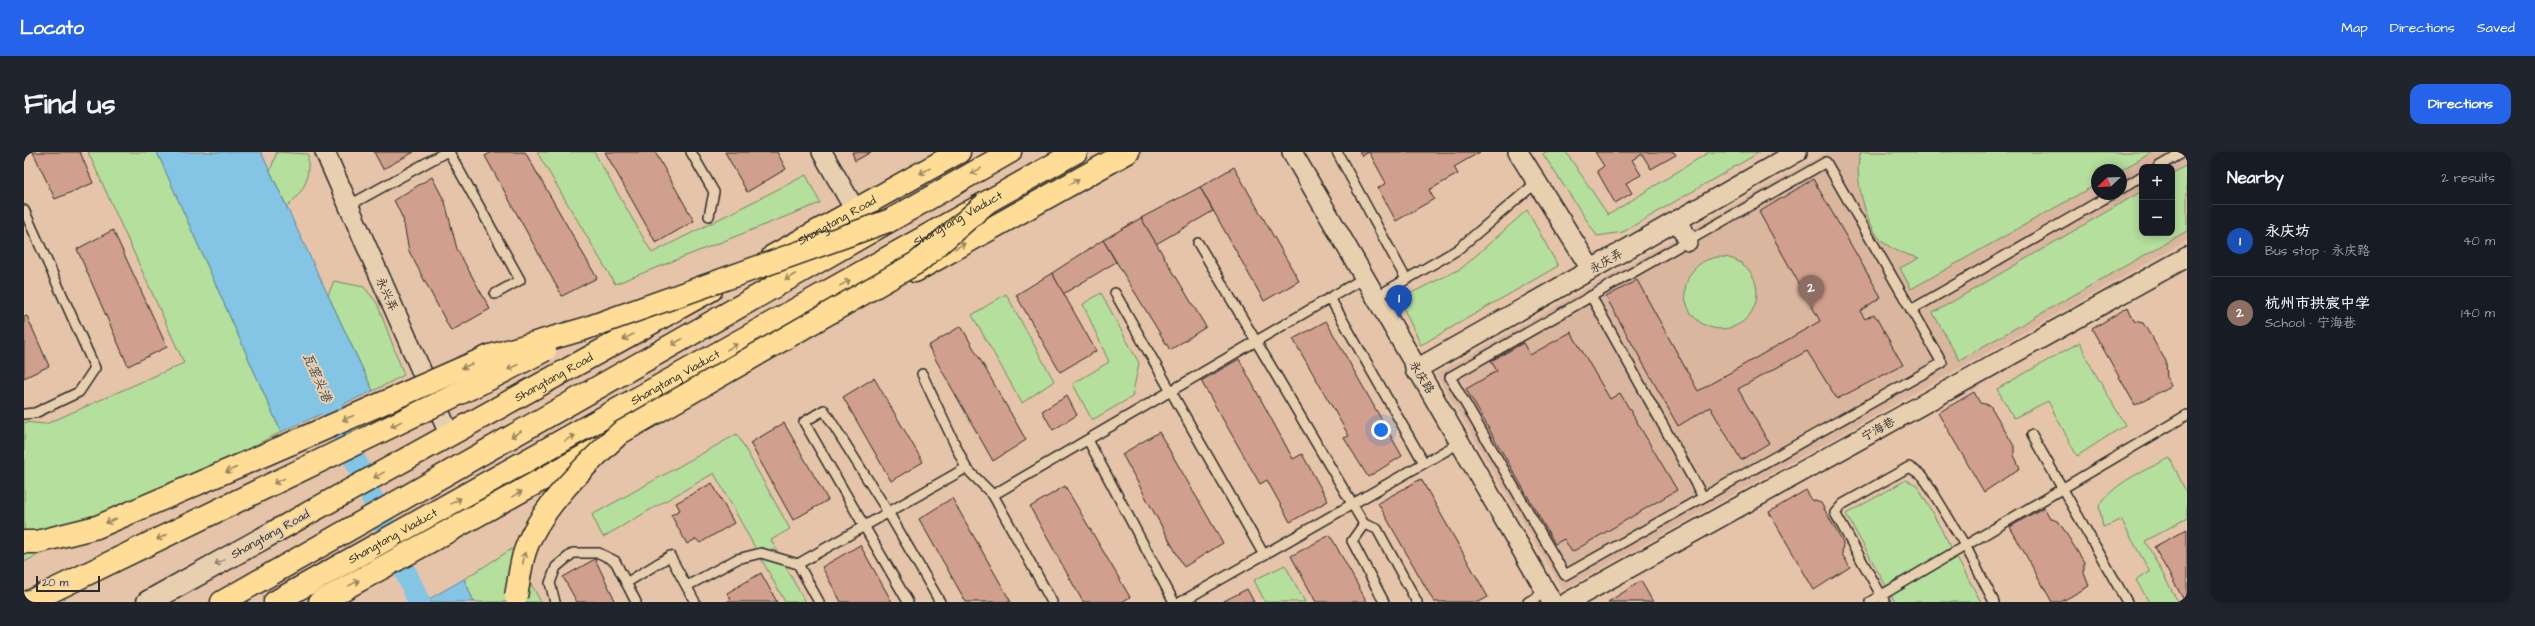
<!DOCTYPE html>
<meta charset="utf-8">
<style>
:root{--surface:#171b24;--page:#20242c;--text:#f1f3f6;--muted:#9ea1a6;--line:#363941;--accent:#2563eb}
body{margin:0;font-family:"Architects Daughter","LXGW WenKai TC",sans-serif;background:var(--page);color:var(--text)}
.controls{position:absolute;right:12px;top:12px;display:grid;overflow:hidden;border-radius:8px;box-shadow:0 2px 10px #0003}
.controls button{width:36px;height:36px;display:grid;place-items:center;padding:0;border:0;border-bottom:1px solid var(--line);background:var(--surface);color:var(--text);font:20px sans-serif}
.compass{position:absolute;left:2067px;top:12px;width:36px;height:36px;border-radius:50%;background:var(--surface);box-shadow:0 2px 10px #0003;rotate:247deg}
.scale{position:absolute;left:12px;bottom:10px;width:64px;box-sizing:border-box;padding-left:4px;border:2px solid #2b2b2b;border-top:0;font-size:11px;line-height:14px;white-space:nowrap;color:#2b2b2b;-webkit-text-stroke:3px #e8cfb0;paint-order:stroke}
.you{position:absolute;left:1357px;top:278px;width:14px;height:14px;margin:-10px;border:3px solid #fff;border-radius:50%;background:#1a73e8;box-shadow:0 0 0 6px #1a73e833}
.badge{display:grid;place-items:center;width:26px;height:26px;border-radius:50%;background:var(--accent);color:#fff;font-size:13px;font-weight:700}
.pin{position:absolute;translate:-50% -33px;filter:drop-shadow(0 1px 2px #0008)}
.pin::after{content:'';position:absolute;top:21px;width:14px;height:12px;background:inherit;clip-path:polygon(0 0,100% 0,50% 100%)}
.list{margin:0;padding:0;list-style:none}
h2{display:flex;justify-content:space-between;align-items:center;height:52px;margin:0;padding:0 16px;font-size:17px}
h2 small{font-size:13px;font-weight:400;color:var(--muted)}
.list li{display:grid;grid-template-columns:26px 1fr auto;gap:12px;align-items:center;box-sizing:border-box;height:72px;padding:0 16px;border-top:1px solid var(--line)}
.list b{display:block;font-size:15px;white-space:nowrap}
.list p{margin:0;font-size:13px;white-space:nowrap;color:var(--muted)}
.list em{font-size:13px;font-style:normal;color:var(--muted)}
.map{position:relative;flex:none;width:2163px;height:450px;overflow:hidden;border-radius:12px}
header{display:flex;align-items:center;gap:24px;box-sizing:border-box;height:56px;padding:0 20px;background:var(--accent);color:#fff}
header strong{font-size:19px}
nav{display:flex;gap:22px;margin-inline-start:auto;font-size:14px}
.intro{display:flex;align-items:center;justify-content:space-between;box-sizing:border-box;height:96px;padding:0 24px}
h1{margin:0;font-size:28px}
.button{padding:10px 18px;border-radius:12px;background:var(--accent);color:#fff;font-size:14px;font-weight:700}
main{display:flex;gap:24px;padding:0 24px}
aside{flex:1;background:var(--surface);border-radius:12px;box-shadow:0 2px 10px #0003}
.map>svg:first-child{display:block}
.built{fill:#dbb69f;fill-rule:evenodd}
.green{fill:#b5df9c;stroke:#708564}
.water{fill:#84c5e5;stroke:#60879b}
.lines{fill:none;stroke-linecap:round;stroke-linejoin:round}
.canal{stroke:#84c5e5;stroke-width:22}
.building{fill:#d09f8d;stroke:#2b2b2b}
.service-casing{stroke:#2b2b2b;stroke-width:12}
.minor-casing{stroke:#2b2b2b;stroke-width:22}
.secondary-casing{stroke:#2b2b2b;stroke-width:25}
.primary-casing{stroke:#2b2b2b;stroke-width:25}
.trunk-casing{stroke:#2b2b2b;stroke-width:25}
.service{stroke:#e8cfb0;stroke-width:9}
.minor{stroke:#e8cfb0;stroke-width:19}
.secondary{stroke:#e8cfb0;stroke-width:22}
.primary{stroke:#ffdd96;stroke-width:22}
.trunk{stroke:#ffdd96;stroke-width:22}
.trunk-bridge-casing{stroke:#2b2b2b;stroke-width:25;stroke-linecap:butt}
.trunk-bridge{stroke:#ffdd96;stroke-width:22}
.oneway{stroke:#958460}
.oneway2{stroke:#8a7d6e}
.labels{text-anchor:middle;stroke-width:4;stroke-linejoin:round;paint-order:stroke}
.street-label{font-size:12px;fill:#2b2b2b;stroke:#e8cfb0}
.water-label{font-size:13px;font-style:italic;fill:#384247;stroke:#e8cfb0}
</style>
<header>
<strong>Locato</strong>
<nav><a>Map</a><a>Directions</a><a>Saved</a></nav>
</header>
<div class="intro"><h1>Find us</h1><a class="button">Directions</a></div>
<main>
<div class="map">
<svg width="2163" height="450" viewBox="0 0 2163 450">
<rect width="100%" height="100%" fill="#e6c4a9"/>
<filter id="ink" filterUnits="userSpaceOnUse"><feTurbulence type="fractalNoise" baseFrequency=".025" numOctaves="2"/><feDisplacementMap in="SourceGraphic" scale="8" xChannelSelector="R" yChannelSelector="G"/><feConvolveMatrix kernelMatrix="1 2 1 2 8 2 1 2 1" color-interpolation-filters="sRGB"/></filter>
<g filter="url(#ink)">
<path class="built" d="M1803 0H2163V89L1539 438 1412 222ZM2118 15H2148V81H2118ZM2073 18H2097V42H2073Z"/>
<g class="green">
<polygon points="64,0 133,0 257,280 0,410 0,270 22,272 160,211"/>
<path d="M253 0 284 2C285 29 282 36 263 55L246 19Z"/>
<polygon points="513,0 570,0 628,101 782,23 796,51 591,132"/>
<polygon points="1521,0 1542,0 1584,63 1685,0 1736,0 1599,80 1573,84 1519,2"/>
<path d="M1837 0H2129L2097 18H2073V32L1887 137 1876 116 1895 106C1881 102 1870 99 1859 90 1842 75 1828 21 1837 0Z"/>
<polygon points="2163,13 2163,79 1935,208 1909,161 2118,39 2118,81 2148,81 2148,22"/>
<polygon points="1503,58 1534,114 1397,193 1375,147 1438,116"/>
<circle cx="1697" cy="141" r="36"/>
<polygon points="310,129 340,135 353,151 380,223 349,239 304,143"/>
<polygon points="1077,141 1115,211 1108,245 1068,268 1049,232 1085,210 1059,152"/>
<polygon points="982,142 1030,229 998,251 948,163"/>
<polygon points="2056,190 2064,209 2101,273 2053,304 2024,249 1990,266 1973,237"/>
<polygon points="713,282 766,377 747,388 781,450 761,450 690,321 579,385 568,363"/>
<path d="M2146 306 2163 342V366L2121 389 2154 450H2125L2112 428 2126 420 2097 368 2079 375 2075 354C2092 329 2120 319 2146 306Z"/>
<polygon points="1882,328 1893,333 1957,450 1871,450 1822,362"/>
<polygon points="488,397 517,450 450,450 440,427"/>
<polygon points="1261,413 1281,450 1241,450 1230,428"/>
</g>
<g class="water">
<polygon points="133,0 237,0 349,239 257,280"/>
<polygon points="440,427 450,450 400,450"/>
</g>
<g class="lines">
<polyline class="canal" points="296,230 395,450"/>
</g>
<g class="building">
<polygon points="9,0 56,0 69,31 31,47"/>
<polygon points="350,0 390,0 359,17"/>
<polygon points="468,0 501,0 573,126 538,144 461,4"/>
<polygon points="581,0 631,0 670,69 632,91"/>
<polygon points="701,0 753,0 762,17 723,40"/>
<polygon points="828,0 847,0 831,9"/>
<polygon points="1335,0 1456,0 1430,15 1434,22 1405,38 1410,47 1372,69 1354,36 1362,31 1345,0 1338,4"/>
<polygon points="1571,0 1650,0 1652,3 1627,17 1618,2 1608,8 1617,23 1602,31 1608,41 1591,51 1573,19 1580,14"/>
<polygon points="1210,15 1275,129 1240,149 1176,35"/>
<polygon points="408,25 421,50 433,97 466,157 427,179 385,99 379,67 370,48"/>
<polygon points="1789,27 1857,145 1836,159 1841,167 1850,162 1879,213 1813,247 1783,199 1714,237 1745,291 1717,308 1686,255 1654,274 1582,145 1613,128 1674,239 1796,169 1735,60"/>
<polygon points="1176,35 1189,59 1132,92 1117,66"/>
<polygon points="1117,66 1182,175 1146,198 1079,88"/>
<polygon points="89,78 143,195 104,214 53,97"/>
<polygon points="1079,88 1092,110 1039,142 1028,121"/>
<polygon points="1028,121 1072,199 1036,220 992,143"/>
<polygon points="2104,155 2110,169 2119,171 2142,209 2143,226 2147,234 2111,253 2068,177"/>
<polygon points="3,164 25,214 0,226 0,165"/>
<polygon points="1302,169 1378,304 1344,325 1320,286 1325,284 1269,187"/>
<polygon points="937,174 1002,288 969,309 904,194"/>
<polygon points="1547,180 1586,247 1596,241 1653,338 1548,400 1540,387 1531,392 1442,237 1473,219 1467,209 1499,191 1506,203"/>
<polygon points="1215,207 1269,307 1278,302 1304,349 1266,370 1243,328 1236,332 1177,229"/>
<polygon points="850,226 899,310 867,329 819,245"/>
<polygon points="1950,240 1956,251 1966,253 1990,294 1990,303 1996,316 1960,340 1914,261"/>
<polygon points="1043,244 1053,263 1029,278 1018,259"/>
<polygon points="760,271 804,348 769,368 726,291"/>
<polygon points="1135,280 1199,391 1160,415 1098,302"/>
<polygon points="1397,327 1464,445 1455,450 1410,450 1354,351"/>
<polygon points="688,331 710,371 676,391 672,387 663,392 647,363 656,358 652,351"/>
<polygon points="1041,334 1106,445 1098,450 1059,450 1006,355"/>
<polygon points="1782,338 1788,348 1797,351 1819,391 1818,402 1826,415 1790,438 1745,360"/>
<polygon points="928,346 987,450 942,450 895,367"/>
<polygon points="2020,355 2026,366 2035,370 2060,410 2060,421 2065,434 2037,450 2028,450 1986,375"/>
<polygon points="2163,377 2163,450 2161,450 2130,395"/>
<polygon points="1306,383 1343,450 1292,450 1267,404"/>
<polygon points="836,393 868,450 817,450 798,415"/>
<polygon points="571,407 589,444 590,450 553,450 539,425"/>
<polygon points="737,421 753,450 703,450 707,447 703,441"/>
<polygon points="1617,429 1629,450 1584,450"/>
<polygon points="1223,437 1230,450 1198,450"/>
</g>
<g class="lines">
<g class="service-casing">
<g id="service">
<polyline points="425,0 496,128 471,142"/>
<polyline points="667,0 690,40 685,64"/>
<polyline points="1313,0 1382,127"/>
<polygon points="1802,10 1918,211 1541,423 1426,225"/>
<polyline points="2134,15 2160,0"/>
<polyline points="2097,37 2118,24"/>
<polyline points="324,54 422,0"/>
<polyline points="0,58 71,216 55,240 11,261 0,262"/>
<polyline points="1174,91 1340,372 1353,377 1393,450"/>
<polyline points="1091,141 1240,403"/>
<polyline points="1567,144 1679,345"/>
<polyline points="1352,145 1433,98 1513,30"/>
<polyline points="1306,146 1400,311"/>
<polyline points="1887,158 2088,42"/>
<polyline points="898,222 942,316 969,343 1028,450"/>
<polyline points="2008,283 2103,450"/>
<polyline points="1064,288 1150,450"/>
<polyline points="969,343 1340,126"/>
<polyline points="1340,372 1328,389 1360,450"/>
<polyline points="602,431 646,404 671,450"/>
<polyline points="663,434 713,407 737,401 774,412"/>
<polyline points="531,450 526,431 532,415 549,401 575,401 591,409 612,450"/>
<polyline points="795,450 774,412 942,316"/>
<polyline points="884,450 780,270 800,258 864,360 916,450"/>
<polyline points="1157,450 1437,290"/>
<polyline points="1504,450 1522,440"/>
<polyline points="1846,450 2163,263"/>
<polyline points="1861,450 1811,361 1819,352 1885,315 1899,324 1942,395 1970,450"/>
</g>
</g>
<g class="minor-casing">
<g id="minor">
<polyline points="301,0 426,284"/>
<polyline points="798,0 831,58"/>
<polyline points="1268,0 1528,450"/>
<polyline points="1494,0 1567,117"/>
<polyline points="1654,68 1664,89"/>
<polyline points="1391,218 1773,0"/>
<polyline points="1544,450 2163,105"/>
</g>
</g>
<g class="secondary-casing">
<polyline id="secondary" points="124,450 254,378"/>
</g>
<g class="primary-casing">
<g id="primary">
<path id="s1" d="M749 104 935 0"/>
<polyline points="891,119 1104,0"/>
<path id="s2" d="M254 378 687 138"/>
<polyline points="296,450 577,295"/>
</g>
</g>
<g class="trunk-casing">
<g id="trunk">
<polyline points="0,390 13,390 73,375 268,291"/>
<polyline points="198,450 986,0"/>
<path id="s3" d="M251 450 1052 0"/>
</g>
</g>
<use href="#service" class="service"/>
<use href="#minor" class="minor"/>
<use href="#secondary" class="secondary"/>
<use href="#primary" class="primary"/>
<use href="#trunk" class="trunk"/>
<g class="trunk-bridge-casing">
<g id="trunk-bridge">
<polyline points="268,291 466,204 560,177 864,69"/>
<path d="M492 444C495 430 496 414 501 399 516 355 563 312 596 281L894 110 961 52"/>
<polyline points="5,450 467,226 521,198"/>
</g>
</g>
<use href="#trunk-bridge" class="trunk-bridge"/>
</g>
<defs><path id="oneway-shaft" d="M-6 0H5M1.5-3L5.5 0L1.5 3" fill="none" stroke-width="1.6" stroke-linecap="round" stroke-linejoin="round"/></defs>
<g class="oneway">
<use href="#oneway-shaft" transform="translate(901 19) rotate(151)"/>
<use href="#oneway-shaft" transform="translate(952 19) rotate(151)"/>
<use href="#oneway-shaft" transform="translate(1050 30) rotate(-29)"/>
<use href="#oneway-shaft" transform="translate(936 94) rotate(-29)"/>
<use href="#oneway-shaft" transform="translate(766 125) rotate(150)"/>
<use href="#oneway-shaft" transform="translate(821 131) rotate(-29)"/>
<use href="#oneway-shaft" transform="translate(604 185) rotate(151)"/>
<use href="#oneway-shaft" transform="translate(653 190) rotate(150)"/>
<use href="#oneway-shaft" transform="translate(708 195) rotate(-29)"/>
<use href="#oneway-shaft" transform="translate(443 214) rotate(156)"/>
<use href="#oneway-shaft" transform="translate(489 215) rotate(152)"/>
<use href="#oneway-shaft" transform="translate(324 266) rotate(156)"/>
<use href="#oneway-shaft" transform="translate(372 272) rotate(154)"/>
<use href="#oneway-shaft" transform="translate(492 282) rotate(150)"/>
<use href="#oneway-shaft" transform="translate(546 286) rotate(-29)"/>
<use href="#oneway-shaft" transform="translate(207 318) rotate(156)"/>
<use href="#oneway-shaft" transform="translate(355 323) rotate(151)"/>
<use href="#oneway-shaft" transform="translate(255 329) rotate(154)"/>
<use href="#oneway-shaft" transform="translate(493 342) rotate(-29)"/>
<use href="#oneway-shaft" transform="translate(432 349) rotate(-29)"/>
<use href="#oneway-shaft" transform="translate(87 369) rotate(158)"/>
<use href="#oneway-shaft" transform="translate(138 385) rotate(154)"/>
<use href="#oneway-shaft" transform="translate(500 406) rotate(-78)"/>
<use href="#oneway-shaft" transform="translate(330 431) rotate(-29)"/>
</g>
<use class="oneway2" href="#oneway-shaft" transform="translate(196 410) rotate(151)"/>
</g>
<g class="labels">
<g class="street-label">
<text dy="4" stroke="none"><textPath href="#s3" startOffset="783">Shangtang Viaduct</textPath></text>
<text dy="4" stroke="none"><textPath href="#s1" startOffset="73">Shangtang Road</textPath></text>
<text transform="translate(1582 109) rotate(-30)" y="4">永庆弄</text>
<text transform="translate(363 142) rotate(66)" y="4">永兴弄</text>
<text transform="translate(1398 225) rotate(59)" y="4">永庆路</text>
<text dy="4" stroke="none"><textPath href="#s2" startOffset="315">Shangtang Road</textPath></text>
<text dy="4" stroke="none"><textPath href="#s3" startOffset="459">Shangtang Viaduct</textPath></text>
<text transform="translate(1854 277) rotate(-29)" y="4">宁海巷</text>
<text transform="translate(246 382) rotate(-29)" y="4">Shangtang Road</text>
<text dy="4" stroke="none"><textPath href="#s3" startOffset="135">Shangtang Viaduct</textPath></text>
</g>
<g class="water-label">
<text transform="translate(294 225) rotate(66)" y="5">瓦窑头港</text>
</g>
</g>
</svg>
<div class="controls">
<button>+</button>
<button>−</button>
</div>
<svg class="compass" viewBox="-18 -18 36 36"><path d="M0-13l5 13h-10z" fill="#e53935"/><path d="M0 13l5-13h-10z" fill="#9ea1a6"/></svg>
<div class="scale">20 m</div>
<div class="you"></div>
<div class="pin badge" style="left:1375px;top:166px;background:#1a4fb4">1</div>
<div class="pin badge" style="left:1787px;top:156px;background:#8d6e63">2</div>
</div>
<aside>
<h2>Nearby<small>2 results</small></h2>
<ul class="list">
<li><span class="badge" style="background:#1a4fb4">1</span><div><b>永庆坊</b><p>Bus stop · 永庆路</p></div><em>40 m</em></li>
<li><span class="badge" style="background:#8d6e63">2</span><div><b>杭州市拱宸中学</b><p>School · 宁海巷</p></div><em>140 m</em></li>
</ul>
</aside>
</main>
